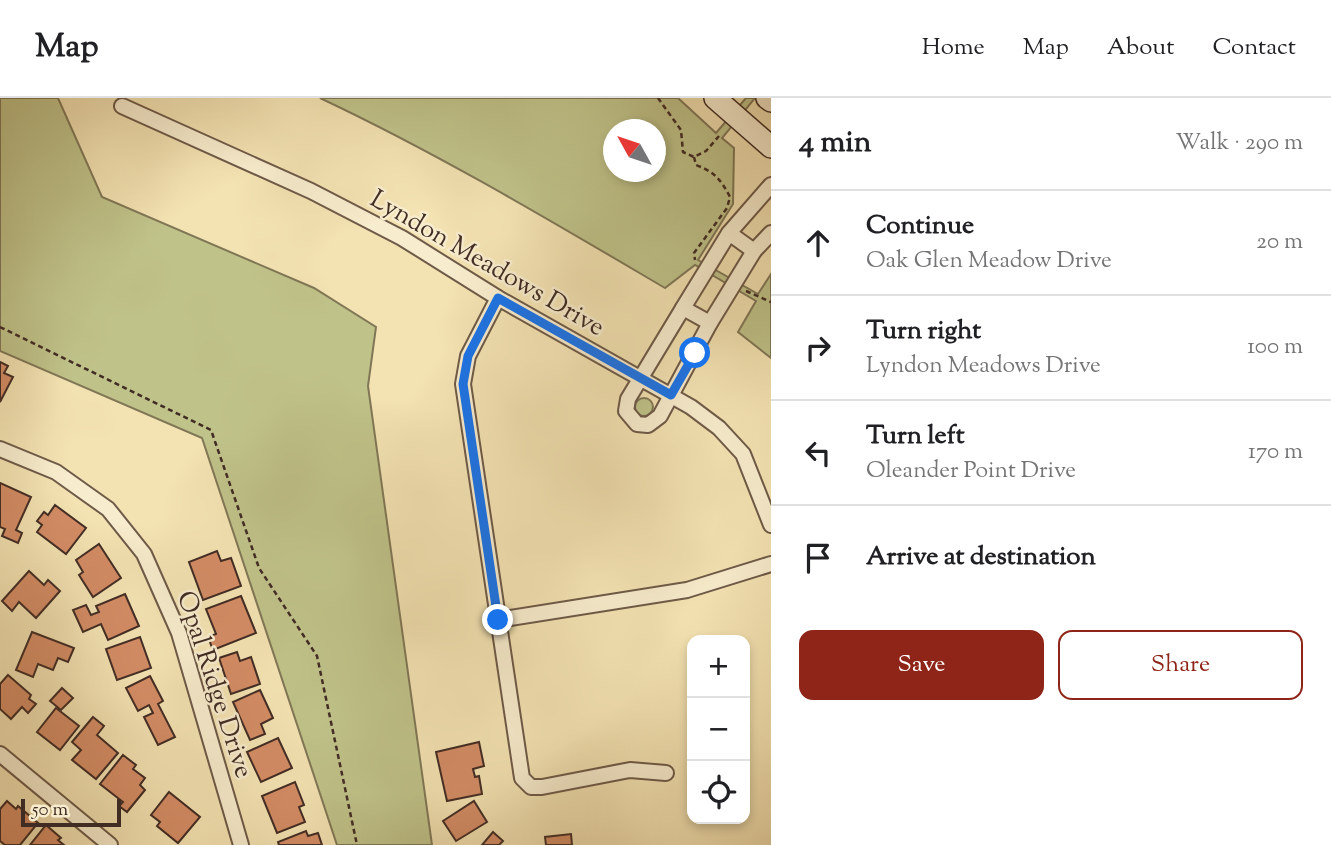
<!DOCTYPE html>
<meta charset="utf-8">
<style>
:root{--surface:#fff;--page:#f2f2f2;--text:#202124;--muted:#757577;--line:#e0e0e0;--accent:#8f2418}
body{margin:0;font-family:"Sorts Mill Goudy",serif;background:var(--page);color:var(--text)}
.controls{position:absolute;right:21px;bottom:21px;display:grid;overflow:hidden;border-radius:14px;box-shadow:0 4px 10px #0003}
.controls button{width:63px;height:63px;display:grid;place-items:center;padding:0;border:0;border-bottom:2px solid var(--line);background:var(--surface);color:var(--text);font:35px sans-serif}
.compass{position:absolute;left:603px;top:21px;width:63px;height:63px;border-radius:50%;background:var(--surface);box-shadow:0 4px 10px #0003;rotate:310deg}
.scale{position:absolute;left:21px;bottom:18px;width:100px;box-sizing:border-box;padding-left:7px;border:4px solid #412c24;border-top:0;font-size:19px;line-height:24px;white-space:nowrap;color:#412c24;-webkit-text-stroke:5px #f7eccd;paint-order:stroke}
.stop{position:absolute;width:21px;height:21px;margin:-16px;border:5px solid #1a73e8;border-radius:50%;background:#fff}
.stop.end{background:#1a73e8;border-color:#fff;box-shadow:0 2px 7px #0008}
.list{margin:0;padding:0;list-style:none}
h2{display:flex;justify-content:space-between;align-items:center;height:91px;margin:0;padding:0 28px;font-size:30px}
h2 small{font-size:23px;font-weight:400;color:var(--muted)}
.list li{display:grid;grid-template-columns:46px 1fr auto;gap:21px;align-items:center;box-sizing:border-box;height:105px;padding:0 28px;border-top:2px solid var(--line)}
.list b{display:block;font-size:26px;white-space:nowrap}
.list p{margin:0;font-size:23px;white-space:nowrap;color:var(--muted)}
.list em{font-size:23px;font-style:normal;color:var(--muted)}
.actions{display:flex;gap:14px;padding:21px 28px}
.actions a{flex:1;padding:16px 0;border:2px solid var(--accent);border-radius:14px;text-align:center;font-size:24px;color:var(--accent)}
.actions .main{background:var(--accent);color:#fff}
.icon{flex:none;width:38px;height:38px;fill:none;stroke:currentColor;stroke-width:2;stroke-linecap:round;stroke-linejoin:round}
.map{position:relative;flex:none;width:771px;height:747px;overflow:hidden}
header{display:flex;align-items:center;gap:42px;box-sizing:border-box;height:98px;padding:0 35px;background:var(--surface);border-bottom:2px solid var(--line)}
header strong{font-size:33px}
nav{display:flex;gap:38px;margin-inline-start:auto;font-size:24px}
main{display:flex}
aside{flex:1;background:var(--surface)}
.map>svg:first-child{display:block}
.green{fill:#bfc289;stroke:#807756;stroke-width:2;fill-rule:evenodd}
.building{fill:#d38c65;stroke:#412c24;stroke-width:2}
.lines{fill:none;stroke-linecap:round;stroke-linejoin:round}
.minor-casing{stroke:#6e5a48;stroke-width:18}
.secondary-casing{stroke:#412c24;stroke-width:24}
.path{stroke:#412c24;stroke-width:2.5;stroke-dasharray:5 3.5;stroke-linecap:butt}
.minor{stroke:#f7eccd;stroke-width:14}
.secondary{stroke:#f7eccd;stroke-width:21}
.route{stroke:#1a73e8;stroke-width:9}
.labels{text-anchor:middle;stroke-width:5;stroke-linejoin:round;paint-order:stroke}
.street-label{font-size:26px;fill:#412c24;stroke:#f7eccd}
</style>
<header>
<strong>Map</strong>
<nav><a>Home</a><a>Map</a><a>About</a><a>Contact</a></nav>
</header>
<main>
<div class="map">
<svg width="771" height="747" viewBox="0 0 771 747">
<rect width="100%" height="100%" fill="#f3e2b2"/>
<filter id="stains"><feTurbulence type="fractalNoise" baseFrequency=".00286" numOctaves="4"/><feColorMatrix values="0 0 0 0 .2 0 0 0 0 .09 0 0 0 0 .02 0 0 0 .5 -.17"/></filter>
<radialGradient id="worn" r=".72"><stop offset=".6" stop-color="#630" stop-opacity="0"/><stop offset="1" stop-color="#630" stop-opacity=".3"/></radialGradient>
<g class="green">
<polygon points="0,0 58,0 102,99 314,190 376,229 368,288 432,747 337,747 202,340 0,253"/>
<path d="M320 0H678L716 35 746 0H755L722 40 734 50 733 106 698 162 758 196 771 176V260L738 234 756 203 695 167 665 190C551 123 439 56 320 0ZM614 32H656V74H614Z"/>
<circle cx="644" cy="309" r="9"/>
</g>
<g class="building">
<polygon points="0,264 8,268 4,275 13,279 0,304"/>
<polygon points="0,385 31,399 16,432 22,435 18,445 2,438 5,431 0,429"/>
<polygon points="55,407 86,430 66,456 37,434 42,427 37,423 44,414 48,417"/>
<polygon points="99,446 121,480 93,499 79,477 83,474 76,462"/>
<polygon points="217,453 221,463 231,460 241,488 203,502 189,464"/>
<polygon points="29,473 44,487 48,482 60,493 36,520 19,504 12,513 2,503"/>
<polygon points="125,496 139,528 108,542 101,526 83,534 73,512 86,507 91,517 99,514 96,508"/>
<polygon points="241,498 256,535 213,552 208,539 216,536 206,511"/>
<polygon points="32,534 74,550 68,564 58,560 53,572 38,566 33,579 16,572"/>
<polygon points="140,539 151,570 117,582 106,551"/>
<polygon points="237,554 240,563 251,559 260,586 231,596 219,560"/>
<polygon points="8,577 31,597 29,601 36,606 28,615 22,609 11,621 0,611 0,586"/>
<polygon points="150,578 163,603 158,606 175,639 158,647 144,619 153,615 149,607 138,613 126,590"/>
<polygon points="62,590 73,600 61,612 50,603"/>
<polygon points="260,592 273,620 261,626 265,636 250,642 233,604"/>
<polygon points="56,610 79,628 60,652 37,634"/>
<polygon points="93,619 104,628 97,637 118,655 96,681 72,662 81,652 72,644"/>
<polygon points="278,640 292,670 261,684 247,654"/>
<polygon points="479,644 484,668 473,671 475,679 479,678 482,696 447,703 436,654"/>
<polygon points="123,657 136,667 133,671 145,680 140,687 145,692 127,714 119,708 123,704 100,686"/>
<polygon points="295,684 304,707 299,709 305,724 277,735 262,698"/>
<polygon points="169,694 200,719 178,745 157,728 160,724 151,717"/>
<polygon points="7,703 16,711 18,708 38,725 20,747 5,747 0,743 0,711"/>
<polygon points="474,703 487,724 456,743 443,723"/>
<polygon points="46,727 61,740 58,742 64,747 30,747"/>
<polygon points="306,733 308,738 318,735 322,747 279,747 278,744"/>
<polygon points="493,734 503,743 499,747 482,747"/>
<polygon points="571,736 572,747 546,747 545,739"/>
</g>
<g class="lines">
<g class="minor-casing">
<g id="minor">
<polyline points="122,8 311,93 402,140 498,200 691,309 719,330 743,356 771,427"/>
<polyline points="771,87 729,135 683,210 710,225 754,153 771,135"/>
<polyline points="729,135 754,153"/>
<polyline points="498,200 468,258 463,286 522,680 531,689 542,689 630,672 666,675"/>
<polyline points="683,210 628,301 626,313 637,326 648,327 660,318 710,225"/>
<polyline points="0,351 56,374 108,411 144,456 179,535 241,747"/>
<polyline points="498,522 687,492 771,466"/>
<polyline points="0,656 110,747"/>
</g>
</g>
<g class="secondary-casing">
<g id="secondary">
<polyline points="715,0 771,49"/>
<polyline points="767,0 771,3"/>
</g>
</g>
<g class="path">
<polyline points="658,0 681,32 683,54 694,59 706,53 719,38"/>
<path d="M694 59 696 67C715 74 721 82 730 99L727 110 694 155 695 162"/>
<polyline points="746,193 771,204"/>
<polyline points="0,229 211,332 259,470 317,558 357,747"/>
</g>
<use href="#minor" class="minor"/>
<use href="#secondary" class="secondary"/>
</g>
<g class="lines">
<polyline class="route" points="498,522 463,286 468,258 498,200 671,297 695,255"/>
</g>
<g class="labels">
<g class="street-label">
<text transform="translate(488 164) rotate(30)" y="9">Lyndon Meadows Drive</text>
<text transform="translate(216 586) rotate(72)" y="9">Opal Ridge Drive</text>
</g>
</g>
<rect width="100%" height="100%" filter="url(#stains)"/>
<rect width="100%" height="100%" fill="url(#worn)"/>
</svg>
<div class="controls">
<button>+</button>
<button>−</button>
<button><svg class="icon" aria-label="locate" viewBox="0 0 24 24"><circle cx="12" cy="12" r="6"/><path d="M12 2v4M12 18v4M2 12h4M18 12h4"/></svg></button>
</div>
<svg class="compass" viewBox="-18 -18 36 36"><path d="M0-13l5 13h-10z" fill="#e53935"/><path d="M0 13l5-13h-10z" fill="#757577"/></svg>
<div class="scale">50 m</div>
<div class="stop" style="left:695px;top:255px"></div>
<div class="stop end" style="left:498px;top:522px"></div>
</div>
<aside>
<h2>4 min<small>Walk · 290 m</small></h2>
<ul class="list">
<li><svg class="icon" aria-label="ahead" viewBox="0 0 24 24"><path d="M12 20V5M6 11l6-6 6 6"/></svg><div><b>Continue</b><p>Oak Glen Meadow Drive</p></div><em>20 m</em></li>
<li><svg class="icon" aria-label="right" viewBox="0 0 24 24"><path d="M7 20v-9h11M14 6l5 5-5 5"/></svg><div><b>Turn right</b><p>Lyndon Meadows Drive</p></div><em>100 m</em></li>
<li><svg class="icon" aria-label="left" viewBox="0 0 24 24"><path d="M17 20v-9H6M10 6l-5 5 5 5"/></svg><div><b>Turn left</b><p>Oleander Point Drive</p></div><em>170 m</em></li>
<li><svg class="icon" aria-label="arrive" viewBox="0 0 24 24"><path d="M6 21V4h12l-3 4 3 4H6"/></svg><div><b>Arrive at destination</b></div></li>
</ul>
<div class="actions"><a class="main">Save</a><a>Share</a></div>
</aside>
</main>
